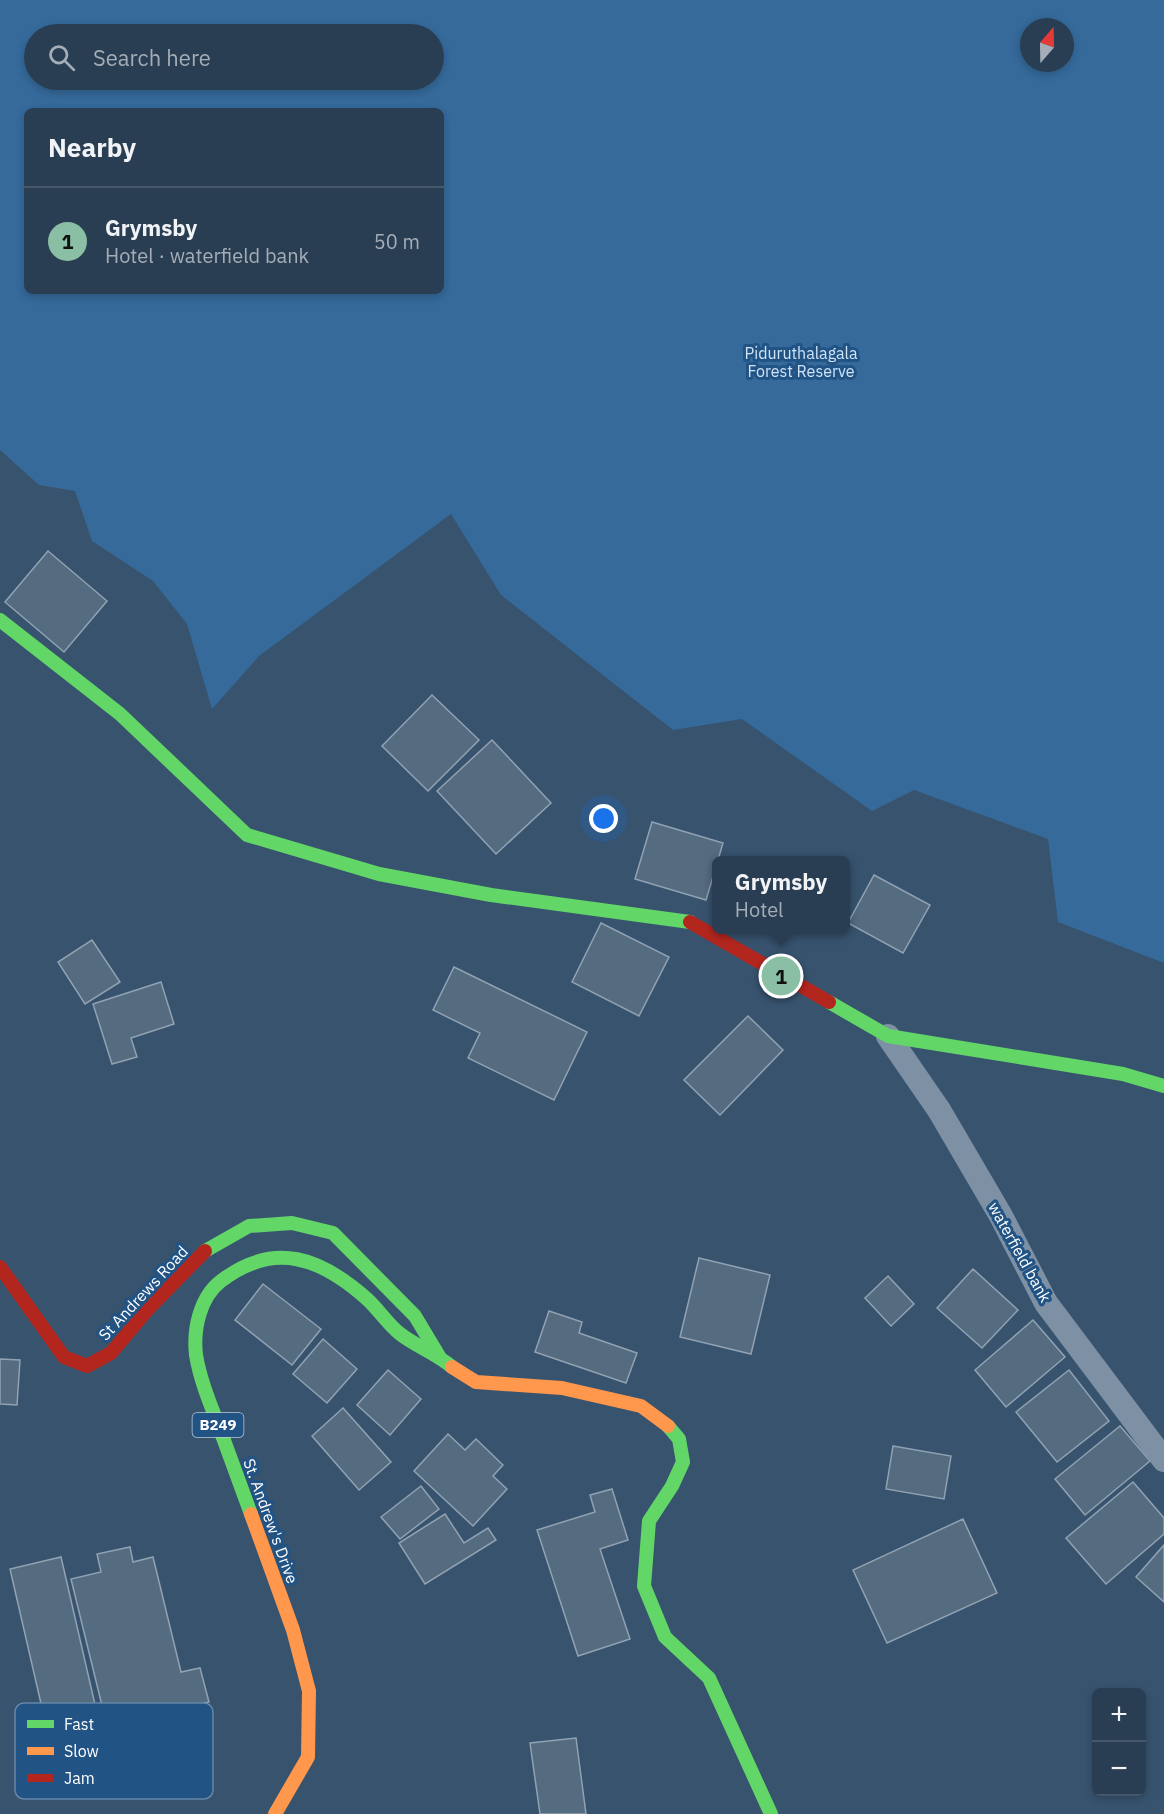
<!DOCTYPE html>
<meta charset="utf-8">
<style>
:root{--surface:#293e52;--page:#35495c;--text:#f1f3f6;--muted:#a5aeb8;--line:#455769;--accent:#8abfa5}
body{margin:0;font-family:"IBM Plex Sans",sans-serif;background:var(--page);color:var(--text)}
.controls{position:absolute;right:18px;bottom:18px;display:grid;overflow:hidden;border-radius:9px;box-shadow:0 3px 9px #0003}
.controls button{width:54px;height:54px;display:grid;place-items:center;padding:0;border:0;border-bottom:2px solid var(--line);background:var(--surface);color:var(--text);font:30px sans-serif}
.compass{position:absolute;left:1020px;top:18px;width:54px;height:54px;border-radius:50%;background:var(--surface);box-shadow:0 3px 9px #0003;rotate:20deg}
.you{position:absolute;left:604px;top:819px;width:21px;height:21px;margin:-15px;border:4px solid #fff;border-radius:50%;background:#1a73e8;box-shadow:0 0 0 9px #1a73e833}
.badge{display:grid;place-items:center;width:39px;height:39px;border-radius:50%;background:var(--accent);color:#111;font-size:20px;font-weight:700}
.pin{position:absolute;translate:-50% -50%;border:3px solid #fff;box-shadow:0 2px 6px #0006}
.popup{position:absolute;left:712px;top:856px;width:138px;height:78px;box-sizing:border-box;display:grid;place-content:center;border-radius:9px;background:var(--surface);filter:drop-shadow(0 2px 4px #0005);font-size:20px;white-space:nowrap;color:var(--muted)}
.popup b{font-size:22px;color:var(--text)}
.popup::after{content:'';position:absolute;left:50%;top:100%;margin-left:-12px;border:12px solid transparent;border-top-color:var(--surface)}
.list{margin:0;padding:0;list-style:none}
h2{display:flex;justify-content:space-between;align-items:center;height:78px;margin:0;padding:0 24px;font-size:26px}
h2 small{font-size:20px;font-weight:400;color:var(--muted)}
.list li{display:grid;grid-template-columns:39px 1fr auto;gap:18px;align-items:center;box-sizing:border-box;height:108px;padding:0 24px;border-top:2px solid var(--line)}
.list b{display:block;font-size:22px;white-space:nowrap}
.list p{margin:0;font-size:20px;white-space:nowrap;color:var(--muted)}
.list em{font-size:20px;font-style:normal;color:var(--muted)}
.icon{flex:none;width:33px;height:33px;fill:none;stroke:currentColor;stroke-width:2;stroke-linecap:round;stroke-linejoin:round}
.map{position:relative;flex:none;width:1164px;height:1814px;overflow:hidden}
.search{position:absolute;background:var(--surface);box-shadow:0 3px 9px #0003;left:24px;top:24px;width:420px;height:66px;display:flex;align-items:center;gap:15px;box-sizing:border-box;padding:0 21px;border-radius:33px;color:var(--muted);font-size:22px}
.panel{position:absolute;background:var(--surface);box-shadow:0 3px 9px #0003;left:24px;top:108px;width:420px;height:186px;border-radius:9px}
.map>svg:first-child{display:block}
.green{fill:#356a9b;fill-rule:evenodd}
.building{fill:#556b80;stroke:#91a2b2;stroke-width:1.5}
.lines{fill:none;stroke-linecap:round;stroke-linejoin:round}
.street{stroke:#7e91a4;stroke-width:24}
.fast{stroke:#63d668;stroke-width:14}
.slow{stroke:#ff974d;stroke-width:14}
.jam{stroke:#b3261e;stroke-width:14}
.labels{text-anchor:middle;stroke-width:6;stroke-linejoin:round;paint-order:stroke}
.shield{fill:#215384;stroke:#bccbda;stroke-width:1.5}
.shield-label{font-size:15px;font-weight:bold;fill:#fff}
.park-label{font-size:16px;fill:#cee3f7;stroke:#215384}
.street-label{font-size:16px;fill:#fff;stroke:#215384}
.key{fill:#215384;stroke:#6487a9;stroke-width:1.5}
.key-label{font-size:16px;fill:#fff}
</style>
<div class="map">
<svg width="1164" height="1814" viewBox="0 0 1164 1814">
<rect width="100%" height="100%" fill="#37536e"/>
<path class="green" d="M0 0H1164V963L1058 922 1048 839 914 790 872 811 742 719 673 730 501 595 451 514 259 656 212 709 187 624 153 581 92 541 75 491 39 485 0 450ZM1029 27H1065V63H1029ZM34 34H434V80H34ZM27 111H441V291H27Z"/>
<g class="building">
<polygon points="48,551 107,601 64,652 5,602"/>
<polygon points="432,695 479,740 428,791 382,746"/>
<polygon points="492,740 551,803 496,854 437,791"/>
<polygon points="652,822 723,843 706,900 635,879"/>
<polygon points="874,875 930,905 903,953 848,923"/>
<polygon points="601,923 669,957 639,1016 572,982"/>
<polygon points="92,940 120,982 85,1004 58,962"/>
<polygon points="454,967 587,1032 554,1100 468,1058 480,1033 433,1010"/>
<polygon points="161,982 174,1024 131,1038 137,1057 112,1064 93,1004"/>
<polygon points="748,1016 783,1050 720,1115 684,1080"/>
<polygon points="699,1258 770,1275 751,1354 680,1337"/>
<polygon points="973,1269 1018,1310 982,1348 937,1308"/>
<polygon points="888,1276 914,1304 891,1326 865,1298"/>
<polygon points="263,1284 321,1329 292,1365 235,1320"/>
<polygon points="549,1311 582,1322 579,1333 637,1353 626,1383 535,1352"/>
<polygon points="1033,1320 1065,1357 1006,1407 975,1370"/>
<polygon points="323,1339 357,1369 327,1403 293,1374"/>
<polygon points="0,1359 20,1360 17,1405 0,1404"/>
<polygon points="388,1370 421,1399 390,1435 357,1405"/>
<polygon points="1069,1370 1109,1421 1057,1462 1016,1412"/>
<polygon points="343,1408 391,1462 359,1490 312,1436"/>
<polygon points="1120,1426 1150,1461 1085,1515 1055,1479"/>
<polygon points="448,1434 465,1450 476,1439 503,1465 493,1476 507,1489 473,1526 414,1471"/>
<polygon points="893,1446 951,1456 944,1499 886,1489"/>
<polygon points="1133,1482 1164,1518 1164,1534 1106,1584 1066,1538"/>
<polygon points="421,1486 439,1509 400,1539 381,1517"/>
<polygon points="612,1489 628,1540 600,1549 630,1639 578,1656 537,1530 595,1512 590,1495"/>
<polygon points="445,1514 464,1543 488,1528 496,1540 425,1584 399,1543"/>
<polygon points="963,1519 997,1593 887,1643 853,1570"/>
<polygon points="1164,1545 1164,1602 1136,1577"/>
<polygon points="130,1547 133,1562 153,1557 181,1672 200,1668 209,1702 191,1706 204,1759 120,1779 71,1579 101,1572 97,1554"/>
<polygon points="61,1557 108,1761 57,1773 10,1569"/>
<polygon points="576,1738 586,1814 540,1814 530,1743"/>
</g>
<g class="lines">
<polyline class="street" points="888,1036 939,1110 1001,1216 1046,1303 1164,1460"/>
<g class="fast">
<polyline points="0,620 120,714 247,835 379,874 491,895 690,922"/>
<polyline points="829,1002 888,1036 1123,1074 1164,1086"/>
<polyline points="205,1251 249,1226 292,1223 333,1233 415,1316 439,1356"/>
<polyline points="668,1426 679,1439 683,1462 672,1486 649,1521 644,1586 665,1637 709,1678 771,1814"/>
<path d="M251 1514C240 1484 229 1454 218 1424 209 1401 200 1379 196 1355 193 1329 200 1297 221 1281 275 1240 321 1258 367 1299 378 1309 387 1323 399 1333 415 1346 436 1353 452 1367"/>
</g>
<g class="slow">
<polyline points="452,1367 476,1382 562,1388 641,1406 668,1426"/>
<polyline points="251,1514 293,1630 309,1691 308,1757 275,1814"/>
</g>
<g class="jam">
<polyline points="690,922 829,1002"/>
<polyline points="0,1267 64,1357 87,1366 111,1353 148,1309 205,1251"/>
</g>
</g>
<g class="labels">
<rect class="shield" x="192.5" y="1413" width="51" height="24" rx="4.5"/>
<g class="shield-label">
<text x="218" y="1430">B249</text>
</g>
<g class="park-label">
<text x="801" y="359">Piduruthalagala<tspan x="801" dy="18">Forest Reserve</tspan></text>
</g>
<g class="street-label">
<text transform="translate(1020 1252) rotate(61)" y="6">waterfield bank</text>
<text transform="translate(143 1293) rotate(-47)" y="6">St Andrews Road</text>
<text transform="translate(271 1521) rotate(70)" y="6">St. Andrew's Drive</text>
</g>
</g>
<rect x="15" y="1703" width="198" height="96" rx="9" class="key"/>
<rect x="27" y="1720" width="27" height="8" fill="#63d668"/>
<rect x="27" y="1747" width="27" height="8" fill="#ff974d"/>
<rect x="27" y="1774" width="27" height="8" fill="#b3261e"/>
<g class="key-label">
<text x="64" y="1730">Fast</text>
<text x="64" y="1757">Slow</text>
<text x="64" y="1784">Jam</text>
</g>
</svg>
<div class="controls">
<button>+</button>
<button>−</button>
</div>
<svg class="compass" viewBox="-18 -18 36 36"><path d="M0-13l5 13h-10z" fill="#e53935"/><path d="M0 13l5-13h-10z" fill="#a5aeb8"/></svg>
<div class="you"></div>
<div class="pin badge" style="left:781px;top:976px">1</div>
<div class="popup"><b>Grymsby</b>Hotel</div>
<div class="search"><svg class="icon" aria-label="search" viewBox="0 0 24 24"><circle cx="10" cy="10" r="6"/><path d="M15 15l6 6"/></svg>Search here</div>
<section class="panel">
<h2>Nearby<small></small></h2>
<ul class="list">
<li><span class="badge">1</span><div><b>Grymsby</b><p>Hotel · waterfield bank</p></div><em>50 m</em></li>
</ul>
</section>
</div>
